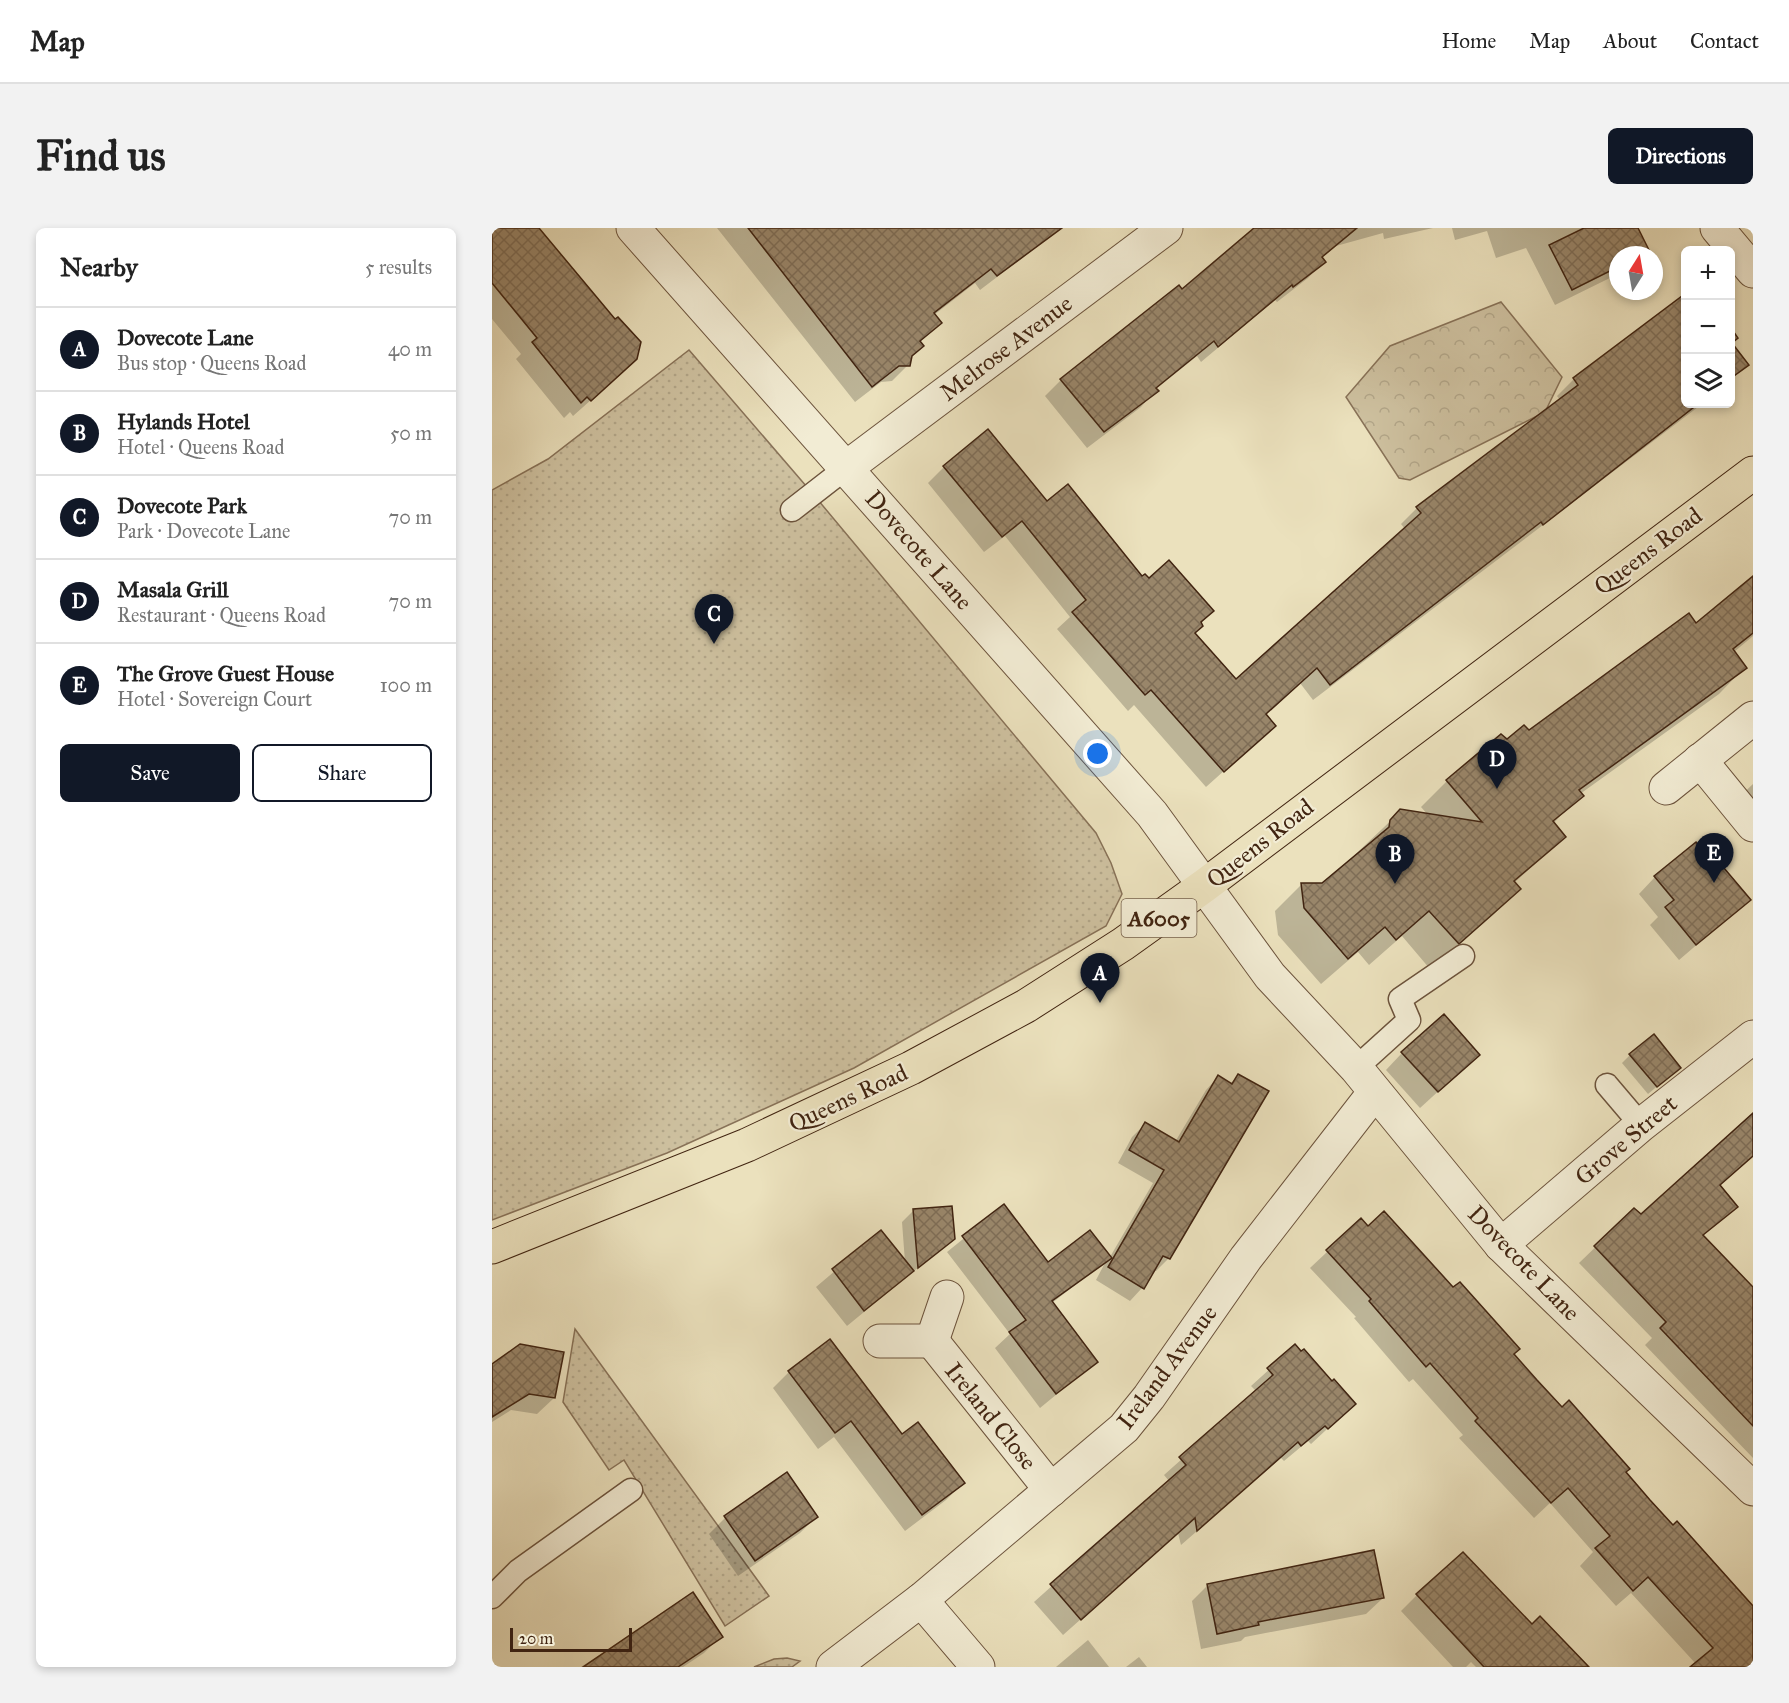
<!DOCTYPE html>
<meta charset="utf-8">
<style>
:root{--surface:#fff;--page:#f2f2f2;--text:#222;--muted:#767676;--line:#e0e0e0;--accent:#111827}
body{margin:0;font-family:"IM FELL Great Primer",serif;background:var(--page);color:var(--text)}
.controls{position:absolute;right:18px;top:18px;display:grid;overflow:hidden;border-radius:9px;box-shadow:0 3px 9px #0003}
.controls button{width:54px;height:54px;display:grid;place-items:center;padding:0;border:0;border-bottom:2px solid var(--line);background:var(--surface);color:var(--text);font:30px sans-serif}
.compass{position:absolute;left:1117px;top:18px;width:54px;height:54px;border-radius:50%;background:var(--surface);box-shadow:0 3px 9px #0003;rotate:11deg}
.scale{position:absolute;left:18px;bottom:15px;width:122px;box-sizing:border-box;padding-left:6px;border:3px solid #412411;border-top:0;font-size:16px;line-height:21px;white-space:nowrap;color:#412411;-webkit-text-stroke:4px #f2ecd4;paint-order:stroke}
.you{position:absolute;left:606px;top:526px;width:21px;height:21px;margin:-15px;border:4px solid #fff;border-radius:50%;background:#1a73e8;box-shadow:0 0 0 9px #1a73e833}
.badge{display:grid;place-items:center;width:39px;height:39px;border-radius:50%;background:var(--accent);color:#fff;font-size:20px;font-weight:700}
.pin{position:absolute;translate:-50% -50px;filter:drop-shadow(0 2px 3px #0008)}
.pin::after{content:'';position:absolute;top:32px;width:21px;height:18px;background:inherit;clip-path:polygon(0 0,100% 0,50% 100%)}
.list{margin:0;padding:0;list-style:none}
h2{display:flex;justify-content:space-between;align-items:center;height:78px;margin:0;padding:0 24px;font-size:26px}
h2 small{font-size:20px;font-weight:400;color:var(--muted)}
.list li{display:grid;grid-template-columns:39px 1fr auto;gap:18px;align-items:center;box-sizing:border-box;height:84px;padding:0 24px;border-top:2px solid var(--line)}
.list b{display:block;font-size:22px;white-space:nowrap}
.list p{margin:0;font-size:20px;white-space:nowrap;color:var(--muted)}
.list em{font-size:20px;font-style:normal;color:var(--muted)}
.actions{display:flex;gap:12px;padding:18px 24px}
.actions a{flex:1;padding:14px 0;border:2px solid var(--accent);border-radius:9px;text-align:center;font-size:21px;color:var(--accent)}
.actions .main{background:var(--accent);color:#fff}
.icon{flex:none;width:33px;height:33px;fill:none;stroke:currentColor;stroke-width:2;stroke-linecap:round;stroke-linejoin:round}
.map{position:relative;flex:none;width:1261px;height:1439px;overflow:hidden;border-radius:9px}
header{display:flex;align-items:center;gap:36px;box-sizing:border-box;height:84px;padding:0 30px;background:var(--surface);border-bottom:2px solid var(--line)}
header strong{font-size:28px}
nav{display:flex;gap:33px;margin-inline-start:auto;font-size:21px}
.intro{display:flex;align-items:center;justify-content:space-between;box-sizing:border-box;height:144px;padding:0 36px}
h1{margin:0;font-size:42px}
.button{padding:15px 27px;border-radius:9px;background:var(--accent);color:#fff;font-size:21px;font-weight:700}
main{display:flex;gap:36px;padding:0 36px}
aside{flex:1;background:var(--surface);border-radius:9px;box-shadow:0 3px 9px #0003}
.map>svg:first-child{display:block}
.grass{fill:url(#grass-dots);stroke:#887258;stroke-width:1.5}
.forest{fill:url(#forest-crowns);stroke:#887258;stroke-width:1.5}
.shadow{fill:#0003}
.building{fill:url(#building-cross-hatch);stroke:#412411;stroke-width:1.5}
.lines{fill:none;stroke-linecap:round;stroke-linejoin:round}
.service-casing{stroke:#6c533c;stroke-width:25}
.minor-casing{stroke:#6c533c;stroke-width:35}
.primary-casing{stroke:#412411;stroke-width:35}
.service{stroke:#f2ecd4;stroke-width:22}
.minor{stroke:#f2ecd4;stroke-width:33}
.primary{stroke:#ebe1bd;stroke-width:33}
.labels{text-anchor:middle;stroke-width:4.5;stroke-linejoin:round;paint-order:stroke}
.shield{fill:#f2ecd4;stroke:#76604c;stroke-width:1.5}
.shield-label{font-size:22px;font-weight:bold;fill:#412411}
.street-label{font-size:24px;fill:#412411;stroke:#f2ecd4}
</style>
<header>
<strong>Map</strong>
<nav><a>Home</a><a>Map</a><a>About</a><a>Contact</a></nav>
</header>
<div class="intro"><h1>Find us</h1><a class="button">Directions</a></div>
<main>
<aside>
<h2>Nearby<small>5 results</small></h2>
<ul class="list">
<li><span class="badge">A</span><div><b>Dovecote Lane</b><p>Bus stop · Queens Road</p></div><em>40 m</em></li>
<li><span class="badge">B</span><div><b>Hylands Hotel</b><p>Hotel · Queens Road</p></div><em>50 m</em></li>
<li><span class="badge">C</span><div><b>Dovecote Park</b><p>Park · Dovecote Lane</p></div><em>70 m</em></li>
<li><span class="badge">D</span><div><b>Masala Grill</b><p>Restaurant · Queens Road</p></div><em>70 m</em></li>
<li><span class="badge">E</span><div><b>The Grove Guest House</b><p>Hotel · Sovereign Court</p></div><em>100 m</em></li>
</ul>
<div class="actions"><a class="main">Save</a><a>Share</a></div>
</aside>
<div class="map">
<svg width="1261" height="1439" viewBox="0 0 1261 1439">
<defs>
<pattern id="grass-dots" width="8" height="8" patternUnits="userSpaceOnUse" patternTransform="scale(1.5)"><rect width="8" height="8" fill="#cec1a0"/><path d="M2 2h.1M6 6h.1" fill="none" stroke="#b2a689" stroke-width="1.8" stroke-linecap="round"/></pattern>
<pattern id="forest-crowns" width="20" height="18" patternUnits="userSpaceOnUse" patternTransform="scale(1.5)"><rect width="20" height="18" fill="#cec1a0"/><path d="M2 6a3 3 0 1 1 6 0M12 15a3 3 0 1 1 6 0" fill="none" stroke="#b2a689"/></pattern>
<pattern id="building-cross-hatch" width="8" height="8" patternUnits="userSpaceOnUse" patternTransform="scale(1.5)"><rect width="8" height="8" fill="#99866a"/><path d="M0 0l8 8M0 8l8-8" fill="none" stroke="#7e6d56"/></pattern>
</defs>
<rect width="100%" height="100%" fill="#ebe1bd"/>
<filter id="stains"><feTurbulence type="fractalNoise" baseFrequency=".00333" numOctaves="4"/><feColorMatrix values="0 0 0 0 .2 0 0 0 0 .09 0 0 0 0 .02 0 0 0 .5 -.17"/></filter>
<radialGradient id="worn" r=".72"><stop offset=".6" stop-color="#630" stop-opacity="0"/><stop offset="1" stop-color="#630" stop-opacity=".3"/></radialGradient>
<g class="grass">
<polygon points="197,122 321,266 604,605 619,635 630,666 614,698 362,840 175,925 0,992 0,262 56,231"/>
<polygon points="83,1101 277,1368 233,1398 132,1232 117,1242 71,1174"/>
<polygon points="295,1430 308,1433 300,1439 262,1439 282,1431"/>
</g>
<polygon class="forest" points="1009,74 1070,149 1053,184 918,252 907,250 854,169 898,118"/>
<g class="shadow">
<polygon points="0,0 36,0 127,147 81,188 78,184 72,190 24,131 29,126 0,91"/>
<polygon points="225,0 569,0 488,62 483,55 442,87 448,95 427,115 430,118 418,130 416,137 400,153 389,154 363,174"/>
<polygon points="768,0 941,0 892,11 891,5 844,18 830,30 832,33 816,50 785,74 783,72 709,134 705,128 664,161 649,179 595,220 553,168 569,152 690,63"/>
<polygon points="960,0 1145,0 1156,23 1153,27 1126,27 1126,46 1063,77 1034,20 1004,30 995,3 963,12"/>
<polygon points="1194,67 1194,176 1210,176 821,472 808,455 773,487 782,498 714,559 642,477 636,483 565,401 578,389 513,308 492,324 436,255 452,239 555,275 650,351 657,352 720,383 701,405 744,453 913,301 909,296 925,280 1068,172 1065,168 1082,151"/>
<polygon points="1238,115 1255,136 1238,153"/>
<polygon points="1261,350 1261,408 1242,424 1253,439 1227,466 1088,566 1061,596 1072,609 1022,655 1027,661 1001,687 938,741 910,708 877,737 866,724 829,756 786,707 783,683 809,657 831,657 909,583 936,587 929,579 955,553 1014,513 1037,504 1203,397"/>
<polygon points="1261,556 1261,606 1239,577"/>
<polygon points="1223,640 1257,672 1187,732 1158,697 1166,689 1147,666 1163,649"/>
<polygon points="910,825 986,827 928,880 894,842"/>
<polygon points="1138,827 1187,840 1156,866 1130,835"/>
<polygon points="746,848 677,1030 664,1043 661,1042 650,1060 638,1073 604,1052 614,1033 560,1075 604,1134 548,1180 503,1120 518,1106 455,1024 512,978 556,1036 618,1029 661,955 626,935 640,909 653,896 683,914 714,862 726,849 738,856"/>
<polygon points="1261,887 1261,928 1227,958 1244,979 1211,1008 1261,1061 1261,1230 1153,1117 1160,1110 1087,1035 1142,982 1149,989"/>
<polygon points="422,982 461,1011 355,1098 324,1059 389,1004 413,1034 410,994"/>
<polygon points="869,992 1020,1126 1133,1244 1261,1395 1261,1439 1201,1439 1204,1436 1139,1365 1124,1378 1088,1338 1101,1324 1058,1275 1042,1290 967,1210 971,1207 921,1151 917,1154 862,1090 864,1089 818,1040"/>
<polygon points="803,1118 809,1126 811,1123 862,1176 819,1216 816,1213 792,1233 789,1230 689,1317 686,1305 571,1407 542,1374 677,1253 672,1247 765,1164 759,1158"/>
<polygon points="0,1138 62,1170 45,1186 19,1182 0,1194"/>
<polygon points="297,1144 410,1208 471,1255 454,1272 413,1303 342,1209 326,1221 281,1160"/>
<polygon points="324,1289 308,1305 246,1348 217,1306 233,1290"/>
<polygon points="716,1357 891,1370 874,1386 753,1409 749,1413 709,1421 700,1373"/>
<polygon points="200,1366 229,1408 212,1425 191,1439 89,1439"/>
<polygon points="925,1367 1039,1398 1095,1439 984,1439 979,1434 974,1439 961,1439 909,1383"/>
<polygon points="596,1412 617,1439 564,1439"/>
<polygon points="647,1429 655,1439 634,1439"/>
</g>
<g class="building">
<polygon points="0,0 47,0 123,91 126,89 149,114 145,131 99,173 95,169 89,175 40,114 45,110 0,55"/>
<polygon points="256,0 570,0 505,48 499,41 442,85 450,95 428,113 432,118 420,128 418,138 407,138 380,159"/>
<polygon points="762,0 865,0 830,29 834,34 801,59 800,57 726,119 722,113 664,160 667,163 612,204 568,151 687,57 690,61"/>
<polygon points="1092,0 1146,0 1158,24 1151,27 1126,27 1126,39 1080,62 1057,17"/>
<polygon points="1194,65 1194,176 1206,176 1051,297 1049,294 838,457 825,440 774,486 784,498 732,544 659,462 653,467 580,384 594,372 530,293 510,309 451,238 496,201 555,273 576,256 650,348 653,346 657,350 677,332 722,383 709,394 711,398 703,405 744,451 929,285 924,279 1086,157 1081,150"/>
<polygon points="1239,100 1246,110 1240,115 1257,137 1239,150"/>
<polygon points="1261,348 1261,405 1241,421 1255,440 1087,562 1092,568 1061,593 1074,609 1022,653 1029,661 967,716 937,683 904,712 893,699 856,731 812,680 809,655 830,655 897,599 898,592 908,581 990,594 954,552 1009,506 1015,511 1032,497 1037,502 1197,385 1204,395"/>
<polygon points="1204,614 1223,638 1227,634 1259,672 1204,717 1173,679 1182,672 1162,648"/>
<polygon points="952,786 988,827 946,864 909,824"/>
<polygon points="1162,806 1189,840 1165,859 1137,826"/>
<polygon points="746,846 777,863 678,1031 671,1028 652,1061 616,1039 672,942 637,922 653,894 687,914 726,847 740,856"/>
<polygon points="1261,885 1261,928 1228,957 1246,979 1211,1007 1261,1059 1261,1198 1168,1100 1174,1094 1102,1018 1142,980 1149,986"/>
<polygon points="512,976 556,1034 598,1002 620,1030 560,1073 606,1134 564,1166 517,1104 534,1092 470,1008"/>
<polygon points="460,978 463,1011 426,1040 421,981"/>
<polygon points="892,983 961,1059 968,1054 1028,1121 1022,1126 1045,1152 1070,1179 1077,1172 1138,1241 1134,1244 1158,1272 1181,1297 1185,1293 1261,1378 1261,1439 1198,1439 1221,1420 1156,1349 1141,1363 1103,1320 1118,1308 1076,1260 1059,1275 983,1193 986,1190 938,1135 934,1139 877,1073 879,1071 834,1022 869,990 876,998"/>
<polygon points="389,1002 422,1043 372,1083 340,1041"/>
<polygon points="338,1111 410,1206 426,1194 473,1255 430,1287 359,1193 343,1205 296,1143"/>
<polygon points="28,1116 72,1124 63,1170 37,1166 0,1189 0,1136"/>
<polygon points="803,1116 809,1123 812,1121 840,1153 842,1151 864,1176 836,1201 833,1198 809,1218 806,1214 705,1303 703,1290 589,1392 558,1356 694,1237 687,1229 781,1147 775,1140"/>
<polygon points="295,1244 326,1289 263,1333 232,1288"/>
<polygon points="882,1322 892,1370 766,1394 767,1397 725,1406 715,1356"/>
<polygon points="971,1324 1040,1396 1048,1388 1097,1439 992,1439 924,1366"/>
<polygon points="201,1364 231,1409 186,1439 91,1439"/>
</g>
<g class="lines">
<g class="service-casing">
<g id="service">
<polyline points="300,282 354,240"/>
<polyline points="864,840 917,792 908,771 971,728"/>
<polyline points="1115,857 1149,897"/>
<polyline points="0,1369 26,1343 139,1262"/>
</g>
</g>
<g class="minor-casing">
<g id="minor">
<polyline points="141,0 660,586 778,748 864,840 1009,1017 1261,1261"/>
<polyline points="1225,0 1261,43"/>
<polyline points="354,240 674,0"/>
<polyline points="1208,532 1261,597"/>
<polyline points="1174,560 1261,490"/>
<polyline points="1009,1017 1149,897 1261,809"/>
<polyline points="388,1113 440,1113 455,1069"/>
<polyline points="440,1113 559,1262"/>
<polyline points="429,1372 486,1439"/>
<polyline points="341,1439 429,1372 632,1200 657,1169 754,1030 882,865"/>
</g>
</g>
<g class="primary-casing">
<polyline id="primary" points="0,1019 255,917 419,840 534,778 631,716 712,658 1261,245"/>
</g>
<use href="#service" class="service"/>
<use href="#minor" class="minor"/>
<use href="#primary" class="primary"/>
</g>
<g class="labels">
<rect class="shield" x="629.5" y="671" width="75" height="38" rx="4.5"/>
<g class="shield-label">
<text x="667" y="698">A6005</text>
</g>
<g class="street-label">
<text transform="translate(514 120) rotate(-37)" y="8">Melrose Avenue</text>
<text transform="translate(427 322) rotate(49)" y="8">Dovecote Lane</text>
<text transform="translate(1156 323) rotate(-37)" y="8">Queens Road</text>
<text transform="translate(768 615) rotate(-38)" y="8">Queens Road</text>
<text transform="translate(356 870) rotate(-25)" y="8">Queens Road</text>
<text transform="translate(1134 912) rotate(-40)" y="8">Grove Street</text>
<text transform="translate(1032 1035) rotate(46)" y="8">Dovecote Lane</text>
<text transform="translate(675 1139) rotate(-53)" y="8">Ireland Avenue</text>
<text transform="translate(499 1188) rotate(51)" y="8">Ireland Close</text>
</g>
</g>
<rect width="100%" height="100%" filter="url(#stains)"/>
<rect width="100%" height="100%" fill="url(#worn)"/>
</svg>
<div class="controls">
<button>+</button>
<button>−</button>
<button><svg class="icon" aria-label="layers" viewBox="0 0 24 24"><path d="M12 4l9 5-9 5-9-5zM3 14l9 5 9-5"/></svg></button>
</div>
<svg class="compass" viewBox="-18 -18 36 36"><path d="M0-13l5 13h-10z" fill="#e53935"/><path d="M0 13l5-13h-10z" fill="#767676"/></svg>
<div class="scale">20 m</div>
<div class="you"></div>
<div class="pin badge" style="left:608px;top:775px">A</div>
<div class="pin badge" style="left:903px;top:656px">B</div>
<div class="pin badge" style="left:222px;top:416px">C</div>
<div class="pin badge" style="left:1005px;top:561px">D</div>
<div class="pin badge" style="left:1222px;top:655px">E</div>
</div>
</main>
